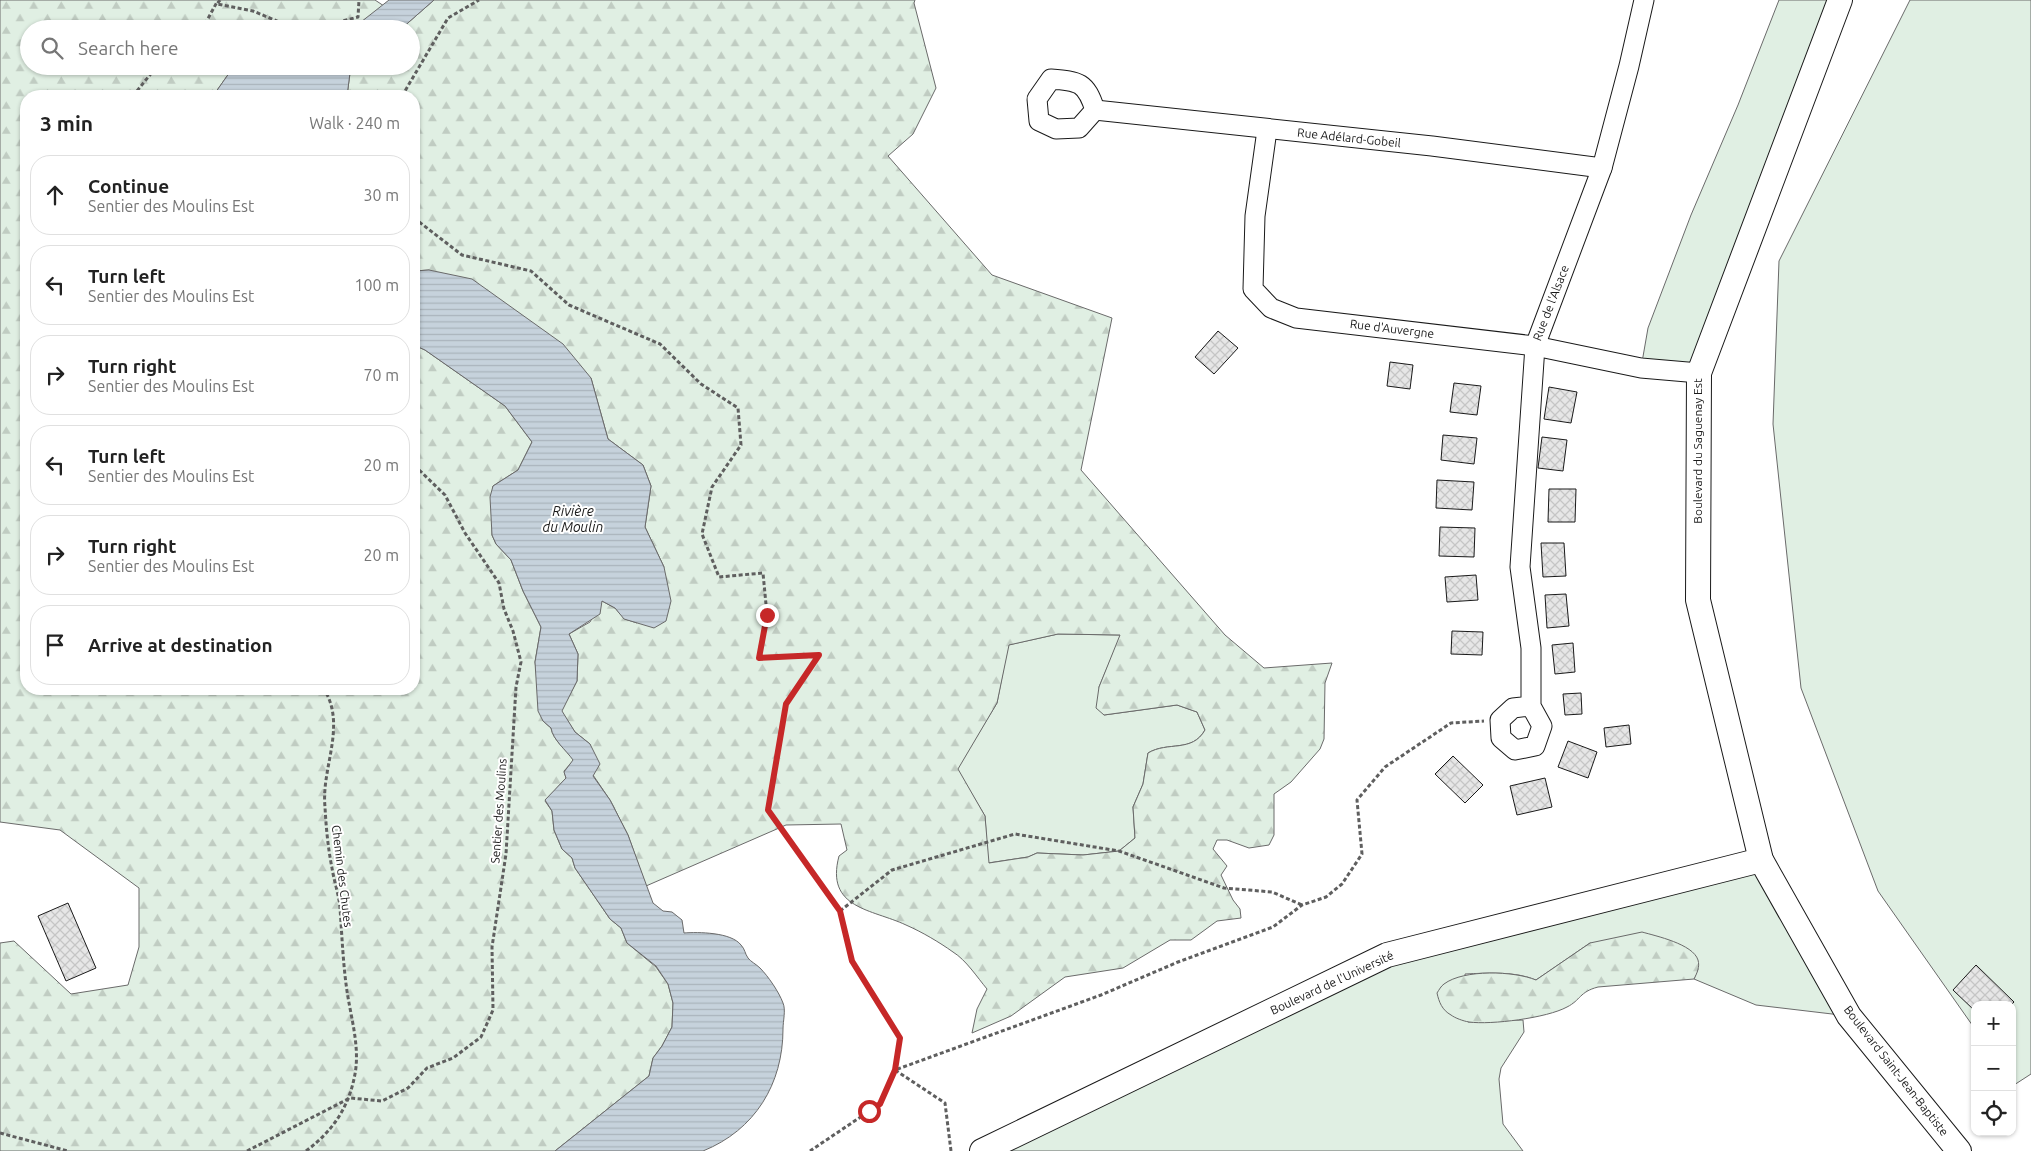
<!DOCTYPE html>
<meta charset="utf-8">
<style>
:root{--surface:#fff;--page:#f2f2f2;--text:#222;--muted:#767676;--line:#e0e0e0}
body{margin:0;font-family:Ubuntu,sans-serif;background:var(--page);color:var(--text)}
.controls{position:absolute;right:15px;bottom:15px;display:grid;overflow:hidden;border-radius:10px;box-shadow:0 1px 4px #0004}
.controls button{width:45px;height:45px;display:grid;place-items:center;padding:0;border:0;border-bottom:1px solid var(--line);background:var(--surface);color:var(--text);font:25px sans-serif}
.stop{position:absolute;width:15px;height:15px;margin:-11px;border:4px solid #c62828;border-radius:50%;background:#fff}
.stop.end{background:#c62828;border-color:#fff;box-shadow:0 1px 5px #0008}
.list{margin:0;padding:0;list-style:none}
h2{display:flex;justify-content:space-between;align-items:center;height:65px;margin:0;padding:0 20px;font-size:21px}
h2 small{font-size:16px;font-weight:400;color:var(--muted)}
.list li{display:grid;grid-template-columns:32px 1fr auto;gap:15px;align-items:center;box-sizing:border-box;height:80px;margin:0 10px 10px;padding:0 10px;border:1px solid var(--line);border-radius:20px}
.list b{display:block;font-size:19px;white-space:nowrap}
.list p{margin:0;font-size:16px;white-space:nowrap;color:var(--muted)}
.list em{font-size:16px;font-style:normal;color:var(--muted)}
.icon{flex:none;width:28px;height:28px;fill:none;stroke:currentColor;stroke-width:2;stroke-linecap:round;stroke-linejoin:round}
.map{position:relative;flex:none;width:2031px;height:1151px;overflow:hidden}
.search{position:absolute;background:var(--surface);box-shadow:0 1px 4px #0004;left:20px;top:20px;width:400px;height:55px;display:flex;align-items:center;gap:12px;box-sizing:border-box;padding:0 18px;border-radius:28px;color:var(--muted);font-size:19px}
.panel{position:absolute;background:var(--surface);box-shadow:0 1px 4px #0004;left:20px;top:90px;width:400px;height:605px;border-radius:20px}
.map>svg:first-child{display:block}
.green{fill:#e0efe3;stroke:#6a6a6a}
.forest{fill:url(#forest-firs);stroke:#6a6a6a;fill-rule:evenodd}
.water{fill:url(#water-rules);stroke:#6a6a6a}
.building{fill:url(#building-cross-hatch);stroke:#1a1a1a}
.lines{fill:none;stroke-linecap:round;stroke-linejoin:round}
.minor-casing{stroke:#1a1a1a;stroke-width:21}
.major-casing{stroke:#1a1a1a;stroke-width:26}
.path{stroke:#5f5f5f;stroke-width:3;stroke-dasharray:4 2.5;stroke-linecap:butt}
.minor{stroke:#fff;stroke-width:19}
.major{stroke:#fff;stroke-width:24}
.route{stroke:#c62828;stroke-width:6}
.labels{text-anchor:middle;stroke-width:4;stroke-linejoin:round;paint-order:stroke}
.street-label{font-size:12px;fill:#1a1a1a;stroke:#fff}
.water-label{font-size:14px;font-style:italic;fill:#1a1a1a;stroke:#fff}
</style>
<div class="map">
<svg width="2031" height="1151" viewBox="0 0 2031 1151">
<defs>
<pattern id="forest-firs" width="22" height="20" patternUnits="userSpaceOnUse" patternTransform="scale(1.25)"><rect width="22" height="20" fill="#e0efe3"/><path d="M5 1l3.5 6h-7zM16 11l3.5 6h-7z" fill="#c0ccc2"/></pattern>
<pattern id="water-rules" width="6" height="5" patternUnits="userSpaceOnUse" patternTransform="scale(1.25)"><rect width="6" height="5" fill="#c6d2dc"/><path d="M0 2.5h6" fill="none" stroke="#aab4bc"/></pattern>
<pattern id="building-cross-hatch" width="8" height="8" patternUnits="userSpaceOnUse" patternTransform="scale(1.25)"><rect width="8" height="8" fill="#e6e6e6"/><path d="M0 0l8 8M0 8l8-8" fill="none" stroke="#c5c5c5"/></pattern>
</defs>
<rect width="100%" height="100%" fill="#fff"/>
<g class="green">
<polygon points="1779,0 1840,0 1699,373 1641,368 1648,328 1691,215 1738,105"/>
<polygon points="1910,0 2031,0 2031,1074 2014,1085 2012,1083 2012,1005 1975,1005 1975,1029 1878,891 1801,688 1773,424 1779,261"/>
<path d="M1058 634 1121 635 1099 687 1104 715 1177 705 1197 712 1205 730C1192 753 1168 741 1148 753L1143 784 1133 807 1135 838 1119 851 1083 855 1037 853 1028 857 988 863 985 816 957 769 997 703 1008 645Z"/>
<path d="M1761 860 1849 1016 1756 1005 1694 979 1698 969 1590 943 1536 980C1515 971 1487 973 1465 974L1468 1022 1523 1020 1524 1032 1501 1068 1499 1079 1503 1124 1523 1151H982L1387 955Z"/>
</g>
<g class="forest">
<path d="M0 0H375L384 6 352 29H29V66H242L232 69 213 96H26V689H414V345L425 350 505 406 532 442 518 470 493 486 492 535 496 544 511 560 523 591 541 627 535 662 543 721 551 728C553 740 566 750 574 760L564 771 566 778 545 801 552 811 554 830 562 849 572 858 575 868 610 919 621 928 627 943 656 967 668 984 673 1003 672 1027 662 1046 653 1058 649 1076 555 1151H0V943L14 941 71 994 128 985 139 947V888L60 830 0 822Z"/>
<path d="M434 0H915L914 3 936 88 913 134 888 156 992 275 1112 318 1081 470 1225 635 1264 668 1332 663 1325 683 1324 739 1320 749 1291 782 1274 794V835L1269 845 1249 848 1227 840H1217L1213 849 1227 866 1221 875 1233 900 1240 909 1241 918 1217 921 1191 940H1170L1123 968 1065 977 1011 1016 972 1033 977 1009 987 989C977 977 966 960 953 952 939 942 922 932 906 925 872 909 825 909 839 856L847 850 841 824 786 825 646 886 628 835 610 800 593 775 590 744 575 732 561 711 577 681 578 654 569 634 590 622 602 601 615 608 625 619 637 623 664 567 645 527 651 486 643 465 608 439 591 378 429 270 414 271V96H347L350 73 357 66H411V29H401ZM1058 634 1120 635 1099 687 1096 708 1104 715 1177 705 1197 712 1205 730C1192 753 1168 741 1148 753L1143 784 1133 807 1135 838 1119 851 1083 855 1037 853 1028 857 989 863 985 816 958 769 997 703 1009 645Z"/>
<path d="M1642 932C1656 936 1693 944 1698 960 1700 967 1697 973 1694 979L1598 987C1579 992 1581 1000 1567 1007 1547 1018 1491 1025 1469 1022 1463 1021 1455 1018 1451 1015 1442 1010 1439 1002 1437 993 1439 990 1441 986 1444 984 1464 969 1514 971 1536 980L1590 943Z"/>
</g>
<g class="water">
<polygon points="389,0 434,0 401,29 352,29"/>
<polygon points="242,66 357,66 350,73 347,96 213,96 232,69"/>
<path d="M429 270 472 279 563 344 591 378 608 439 643 465 651 486 645 527 664 567 671 601 666 621 654 628 624 619 615 608 602 601 600 614 569 634 578 654 577 681 562 711 575 732 590 744 600 764 593 776 610 800 628 835 653 903 663 911 672 912 682 920 684 933C698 932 731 932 741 945 745 949 745 954 748 958 751 962 756 964 760 968 768 976 779 992 783 1003 786 1010 783 1021 783 1029 783 1084 755 1130 703 1151H555L649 1076 653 1058 662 1046 672 1027 673 1003 668 984 656 966 627 943 621 928 610 919 575 868 572 858 562 849 554 830 552 811 545 800 566 778 564 772 573 760C566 750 553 740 551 728L543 721 538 711 535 662 541 627 523 591 511 560 496 544 492 535 490 497 493 486 518 470 532 442 505 406 425 350 414 345V271Z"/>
</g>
<g class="building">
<polygon points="1218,331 1238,348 1214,374 1195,357"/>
<polygon points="1390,362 1413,365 1410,389 1387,386"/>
<polygon points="1454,383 1481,386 1477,415 1450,412"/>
<polygon points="1549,387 1577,392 1571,423 1544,419"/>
<polygon points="1443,435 1477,438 1474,464 1441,460"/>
<polygon points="1542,437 1567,440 1563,471 1538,468"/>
<polygon points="1437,480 1474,482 1472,510 1436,508"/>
<polygon points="1549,489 1576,489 1575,522 1548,522"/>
<polygon points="1440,527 1475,528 1474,557 1439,556"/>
<polygon points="1541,543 1564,543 1566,576 1543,577"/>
<polygon points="1476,575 1478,600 1447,602 1445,577"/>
<polygon points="1566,594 1569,626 1547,628 1545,595"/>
<polygon points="1452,631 1483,632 1482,655 1451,654"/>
<polygon points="1573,643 1575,672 1555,674 1552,645"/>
<polygon points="1581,693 1582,714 1565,715 1563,694"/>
<polygon points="1629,725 1631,744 1606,747 1604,728"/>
<polygon points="1568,741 1597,752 1588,778 1558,767"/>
<polygon points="1453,756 1483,785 1465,803 1435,774"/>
<polygon points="1545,778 1552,807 1517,815 1510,786"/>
<polygon points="68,903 96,968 66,981 38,916"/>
<polygon points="1976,965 2014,1002 2011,1005 1975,1005 1975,1011 1953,990"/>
</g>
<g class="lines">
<g class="minor-casing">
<g id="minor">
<path d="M1051 79C1079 81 1086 82 1095 110L1079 128 1056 129 1039 121 1037 99Z"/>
<polyline points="1095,110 1432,146 1602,168"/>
<polyline points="1267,130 1255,216 1253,289 1271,308 1296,318 1535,346 1641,368 1699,373"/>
<polyline points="1531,706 1513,708 1500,720 1501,738 1515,750 1535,746 1542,726 1531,706 1531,648 1520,567 1535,346 1602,168 1629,66 1644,0"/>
</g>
</g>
<g class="major-casing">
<g id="major">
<polyline points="1840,0 1699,373 1698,600 1761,860 1849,1016 1959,1151"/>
<polyline points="982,1151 1387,955 1761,860"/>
</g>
</g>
<g class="path">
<polyline points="220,0 217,4 253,11 296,29"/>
<polyline points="201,29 204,26 217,2"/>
<polyline points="312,29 358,17 359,0"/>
<polyline points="133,96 157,66"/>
<polyline points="402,96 448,18 479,0"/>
<polyline points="414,218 462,255 531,271 569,305 660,344 701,384 738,408 741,445 712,487 702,534 719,577 763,573 767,615 759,658 819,655 786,704 767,810 840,911 852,961 900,1038 895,1070 880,1104 810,1151"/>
<polyline points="840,911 892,870 1015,834 1119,851 1224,888 1272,892 1302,905"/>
<polyline points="0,1133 68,1151"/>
<polyline points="247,1151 350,1098 382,1101 408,1088 427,1068 453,1058 481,1037 493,1010 492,947 506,854 516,687 521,662 513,631 504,609 499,583 465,533 445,495 414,465"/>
<path d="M306 1151C333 1131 349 1107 355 1074 360 1047 351 1018 347 991 343 964 342 936 340 908 339 895 334 881 332 868 328 848 326 827 325 807 321 768 347 726 324 689"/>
<polyline points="951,1151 945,1103 895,1070 1101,995 1178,962 1273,927 1302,905 1326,897 1342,884 1362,854 1357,800 1385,767 1451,723 1484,721"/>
</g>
<use href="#minor" class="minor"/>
<use href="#major" class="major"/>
</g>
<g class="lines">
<polyline class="route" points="767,615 759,658 819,655 786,704 768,810 840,911 852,961 900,1038 895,1070 880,1104 869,1111"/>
</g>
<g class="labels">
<g class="street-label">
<text transform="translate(1349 138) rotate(6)" y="4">Rue Adélard-Gobeil</text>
<text transform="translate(1551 303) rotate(-69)" y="4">Rue de l'Alsace</text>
<text transform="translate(1392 329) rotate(7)" y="4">Rue d'Auvergne</text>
<text transform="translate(1698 451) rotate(-90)" y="4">Boulevard du Saguenay Est</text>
<text transform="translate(499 811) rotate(-86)" y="4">Sentier des Moulins</text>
<text transform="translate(342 876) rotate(83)" y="4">Chemin des Chutes</text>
<text transform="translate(1332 983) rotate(-25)" y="4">Boulevard de l'Université</text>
<text transform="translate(1896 1071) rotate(52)" y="4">Boulevard Saint-Jean-Baptiste</text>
</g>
<g class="water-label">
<text x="573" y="516">Rivière<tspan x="573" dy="16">du Moulin</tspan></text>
</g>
</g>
</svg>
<div class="controls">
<button>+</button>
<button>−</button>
<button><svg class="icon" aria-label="locate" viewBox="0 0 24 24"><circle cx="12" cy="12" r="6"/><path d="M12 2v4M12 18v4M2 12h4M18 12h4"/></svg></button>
</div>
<div class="stop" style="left:869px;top:1111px"></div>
<div class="stop end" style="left:767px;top:615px"></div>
<div class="search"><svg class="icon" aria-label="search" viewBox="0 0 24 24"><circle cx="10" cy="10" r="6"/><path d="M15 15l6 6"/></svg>Search here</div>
<section class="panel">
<h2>3 min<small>Walk · 240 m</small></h2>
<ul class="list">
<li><svg class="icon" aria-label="ahead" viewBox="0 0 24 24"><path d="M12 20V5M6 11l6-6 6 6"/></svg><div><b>Continue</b><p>Sentier des Moulins Est</p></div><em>30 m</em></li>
<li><svg class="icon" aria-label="left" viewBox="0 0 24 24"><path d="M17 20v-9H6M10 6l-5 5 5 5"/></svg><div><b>Turn left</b><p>Sentier des Moulins Est</p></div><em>100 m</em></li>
<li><svg class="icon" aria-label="right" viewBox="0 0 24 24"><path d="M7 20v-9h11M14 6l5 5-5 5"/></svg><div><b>Turn right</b><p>Sentier des Moulins Est</p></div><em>70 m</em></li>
<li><svg class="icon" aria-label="left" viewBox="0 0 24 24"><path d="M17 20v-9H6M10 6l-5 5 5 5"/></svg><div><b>Turn left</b><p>Sentier des Moulins Est</p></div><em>20 m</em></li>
<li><svg class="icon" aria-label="right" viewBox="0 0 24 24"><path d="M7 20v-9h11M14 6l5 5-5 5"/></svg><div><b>Turn right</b><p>Sentier des Moulins Est</p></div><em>20 m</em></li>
<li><svg class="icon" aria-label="arrive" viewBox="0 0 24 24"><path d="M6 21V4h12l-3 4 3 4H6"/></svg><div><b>Arrive at destination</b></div></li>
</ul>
</section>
</div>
